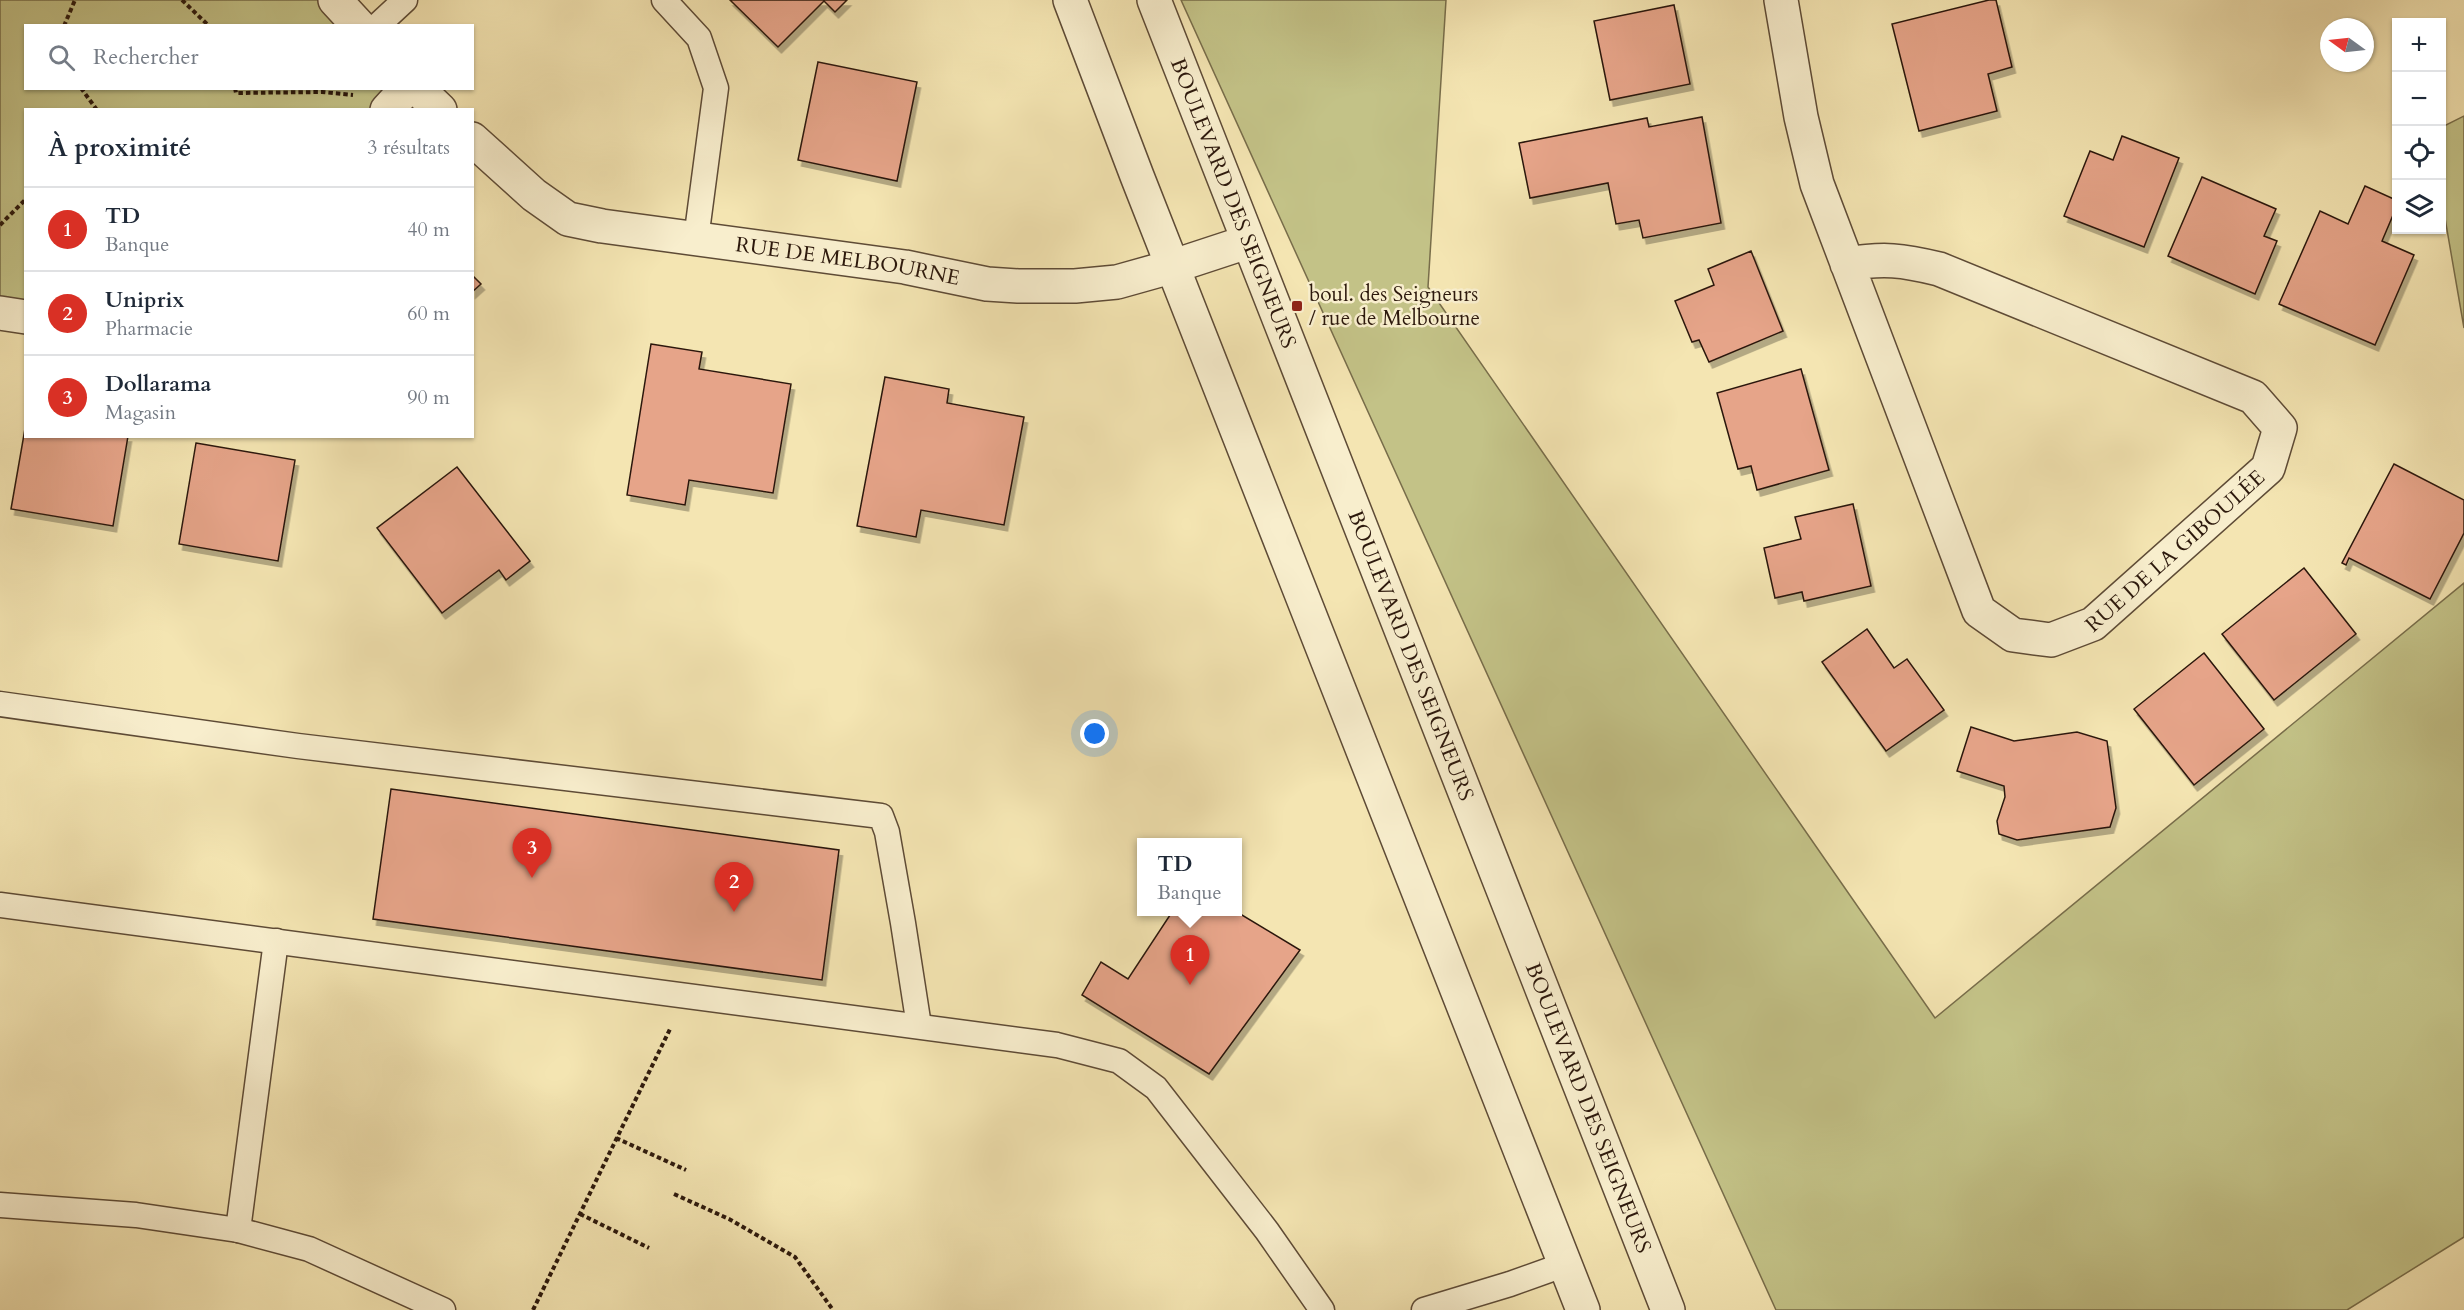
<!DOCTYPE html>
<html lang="fr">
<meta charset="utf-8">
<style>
:root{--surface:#fff;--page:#f6f6f7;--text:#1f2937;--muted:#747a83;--line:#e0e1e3;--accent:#d93025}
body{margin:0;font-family:Cardo,serif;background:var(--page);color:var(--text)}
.controls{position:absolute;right:18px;top:18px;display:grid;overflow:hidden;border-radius:0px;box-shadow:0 2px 4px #0004}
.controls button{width:54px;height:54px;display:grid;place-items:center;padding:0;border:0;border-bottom:2px solid var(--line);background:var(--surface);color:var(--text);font:30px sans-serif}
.compass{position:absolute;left:2320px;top:18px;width:54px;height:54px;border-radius:50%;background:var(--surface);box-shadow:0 2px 4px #0004;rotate:285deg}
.you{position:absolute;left:1095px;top:734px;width:21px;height:21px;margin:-15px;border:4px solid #fff;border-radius:50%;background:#1a73e8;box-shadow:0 0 0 9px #1a73e833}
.badge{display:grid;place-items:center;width:39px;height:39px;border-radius:50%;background:var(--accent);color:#fff;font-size:20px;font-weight:700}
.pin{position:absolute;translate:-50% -50px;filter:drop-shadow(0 2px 3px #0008)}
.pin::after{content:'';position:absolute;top:32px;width:21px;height:18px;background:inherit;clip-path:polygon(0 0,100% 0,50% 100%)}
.popup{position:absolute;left:1137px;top:838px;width:105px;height:78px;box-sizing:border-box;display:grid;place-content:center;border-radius:0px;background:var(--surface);filter:drop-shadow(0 2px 4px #0005);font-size:20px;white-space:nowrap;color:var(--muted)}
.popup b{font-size:22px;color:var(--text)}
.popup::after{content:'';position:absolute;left:50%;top:100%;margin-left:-12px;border:12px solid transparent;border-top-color:var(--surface)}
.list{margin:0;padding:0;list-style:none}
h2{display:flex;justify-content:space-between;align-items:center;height:78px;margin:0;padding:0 24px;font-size:26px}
h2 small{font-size:20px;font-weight:400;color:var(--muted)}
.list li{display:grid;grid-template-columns:39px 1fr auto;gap:18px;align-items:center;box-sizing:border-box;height:84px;padding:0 24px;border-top:2px solid var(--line)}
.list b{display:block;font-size:22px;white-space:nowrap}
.list p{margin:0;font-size:20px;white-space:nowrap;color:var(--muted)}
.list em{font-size:20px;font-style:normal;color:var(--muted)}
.icon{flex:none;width:33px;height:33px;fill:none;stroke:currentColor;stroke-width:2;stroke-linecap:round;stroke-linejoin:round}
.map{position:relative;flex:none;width:2464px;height:1310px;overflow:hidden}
.search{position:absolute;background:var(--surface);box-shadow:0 2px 4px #0004;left:24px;top:24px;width:450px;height:66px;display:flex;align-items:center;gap:15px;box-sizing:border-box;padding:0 21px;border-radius:0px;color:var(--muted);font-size:22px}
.panel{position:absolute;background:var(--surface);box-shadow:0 2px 4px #0004;left:24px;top:108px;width:450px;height:330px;border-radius:0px}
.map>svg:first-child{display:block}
.green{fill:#c3c287;stroke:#786d4a;stroke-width:1.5}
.building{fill:#e6a489;stroke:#2c180c;stroke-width:1.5;filter:url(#shadow)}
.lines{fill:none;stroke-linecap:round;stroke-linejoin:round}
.service-casing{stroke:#5e4b36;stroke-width:27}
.minor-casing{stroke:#5e4b36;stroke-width:36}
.tertiary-casing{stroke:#5e4b36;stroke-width:36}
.path{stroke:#2c180c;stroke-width:4;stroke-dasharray:4.5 3;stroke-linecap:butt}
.service{stroke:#f8eecd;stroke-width:24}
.minor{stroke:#f8eecd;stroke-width:33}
.tertiary{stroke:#f8eecd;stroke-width:33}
.poi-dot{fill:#8f2418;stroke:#f8eecd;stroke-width:2}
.labels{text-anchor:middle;stroke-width:5;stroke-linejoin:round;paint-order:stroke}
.street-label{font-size:21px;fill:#2c180c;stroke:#f8eecd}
.poi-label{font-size:21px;fill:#2c180c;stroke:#f8eecd;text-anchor:start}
</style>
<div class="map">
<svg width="2464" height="1310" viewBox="0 0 2464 1310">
<defs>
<filter id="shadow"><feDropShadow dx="3.5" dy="6" stdDeviation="0" flood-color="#0004"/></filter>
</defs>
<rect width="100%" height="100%" fill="#f4e5b2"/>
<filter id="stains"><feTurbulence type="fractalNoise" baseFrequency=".00333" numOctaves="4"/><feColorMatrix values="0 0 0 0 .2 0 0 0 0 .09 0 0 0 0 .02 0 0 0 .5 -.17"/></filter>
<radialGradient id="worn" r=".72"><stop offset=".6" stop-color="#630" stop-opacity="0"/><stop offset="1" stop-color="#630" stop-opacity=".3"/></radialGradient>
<g class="green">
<polygon points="0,0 335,0 359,25 26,26 26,88 407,89 387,109 26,110 25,317 0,313"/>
<polygon points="1181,0 1446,0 1428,287 1935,1018 2464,583 2464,1237 2347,1310 1776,1310"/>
<polygon points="2464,116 2464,328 2442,201 2442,127"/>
</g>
<g class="building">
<polygon points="730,0 847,0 835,12 824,1 778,47"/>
<polygon points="1989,0 1996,0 2012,67 1988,74 1997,111 1919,131 1892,24"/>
<polygon points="1674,5 1690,84 1610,100 1594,21"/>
<polygon points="818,62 917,82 897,181 798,160"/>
<polygon points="1702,117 1721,223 1643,238 1639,220 1616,224 1608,183 1530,198 1519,143 1647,118 1649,127"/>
<polygon points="2122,136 2179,158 2144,247 2064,216 2090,151 2113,160"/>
<polygon points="2202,177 2276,209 2264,236 2277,241 2255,294 2168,256"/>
<polygon points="2365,186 2396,200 2396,208 2382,241 2414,255 2375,345 2279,304 2320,211 2348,224"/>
<polygon points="1751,251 1783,331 1709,362 1699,340 1692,342 1675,301 1714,285 1708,269"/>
<polygon points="472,275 481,284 472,292"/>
<polygon points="651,344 702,352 699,369 791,384 773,493 689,480 685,505 627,495"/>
<polygon points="1801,369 1829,470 1757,490 1751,466 1738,469 1717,393"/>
<polygon points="885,377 949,389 947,403 1024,417 1004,525 921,510 916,537 857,526"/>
<polygon points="26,423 26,436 128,436 113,526 11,509"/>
<polygon points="196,443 295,460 278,561 179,544"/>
<polygon points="2394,464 2464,500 2464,533 2430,599 2349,558 2346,565 2342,563"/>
<polygon points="457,467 530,561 506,580 499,570 442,613 377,528"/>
<polygon points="1853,504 1871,586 1804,601 1802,592 1775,598 1764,548 1801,539 1795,517"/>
<polygon points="2304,568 2356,634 2274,700 2222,634"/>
<polygon points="1867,629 1894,668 1907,659 1944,710 1886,751 1822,662"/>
<polygon points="2204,653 2264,729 2194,785 2134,709"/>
<polygon points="1971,727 2014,741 2077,732 2107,741 2116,808 2110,827 2017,840 1999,834 1997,821 2005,797 2004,786 1957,771"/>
<polygon points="391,789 839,850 822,980 373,919"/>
<polygon points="1172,912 1237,912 1300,950 1209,1074 1082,995 1101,962 1128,979"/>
</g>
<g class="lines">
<g class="service-casing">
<g id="service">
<polyline points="664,0 699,38 716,88 696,239"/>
<polyline points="377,26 405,0"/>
<polyline points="0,704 298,746 881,816 887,832 903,923 919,1026"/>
<polyline points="0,905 1057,1045 1119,1061 1156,1088 1267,1231 1322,1310"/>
<polyline points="0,1205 136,1215 238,1230 309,1249 443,1310"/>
<polyline points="238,1230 276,941"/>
<polyline points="1424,1310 1510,1284 1566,1264"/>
</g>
</g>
<g class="minor-casing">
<g id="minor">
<polyline points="335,0 359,26"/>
<path id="s1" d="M1781 0 1801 117 1817 184 1979 611 2013 635 2051 640 2093 624 2268 468 2280 428 2253 397 1939 269C1902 260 1884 258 1847 264"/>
<polyline points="417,88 440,110"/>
<polyline points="387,110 407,88"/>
<path id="s2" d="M472 139 534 195 568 219 602 226 905 267 987 284 1018 286H1075L1117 282 1174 266 1247 242"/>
<polyline points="0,313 26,317"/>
</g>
</g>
<g class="tertiary-casing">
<g id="tertiary">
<polyline points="1070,0 1137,176 1583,1310"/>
<path id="s3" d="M1154 0 1668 1310"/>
</g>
</g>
<g class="path">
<polyline points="182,0 209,26"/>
<polyline points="64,26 75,0"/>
<polyline points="81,88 97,110"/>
<polyline points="235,88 236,93 322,92 353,95"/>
<polyline points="0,225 26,199"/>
<polyline points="616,1138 686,1170"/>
<polyline points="674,1194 729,1219 795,1257 833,1310"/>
<polyline points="580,1214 649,1248"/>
<polyline points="533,1310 671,1027"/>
</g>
<use href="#service" class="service"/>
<use href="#minor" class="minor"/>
<use href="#tertiary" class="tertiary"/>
</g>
<rect class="poi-dot" x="1291" y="300" width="12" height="12" rx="3"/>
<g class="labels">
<g class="street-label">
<text dy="7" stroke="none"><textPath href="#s3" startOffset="218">BOULEVARD DES SEIGNEURS</textPath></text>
<text dy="7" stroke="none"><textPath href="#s2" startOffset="408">RUE DE MELBOURNE</textPath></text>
<text dy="7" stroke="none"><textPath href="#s1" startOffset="879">RUE DE LA GIBOULÉE</textPath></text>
<text dy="7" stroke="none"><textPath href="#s3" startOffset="704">BOULEVARD DES SEIGNEURS</textPath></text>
<text dy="7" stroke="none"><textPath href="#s3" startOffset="1190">BOULEVARD DES SEIGNEURS</textPath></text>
</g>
<g class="poi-label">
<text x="1309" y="301">boul. des Seigneurs<tspan x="1309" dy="24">/ rue de Melbourne</tspan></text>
</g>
</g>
<rect width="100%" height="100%" filter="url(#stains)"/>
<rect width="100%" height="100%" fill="url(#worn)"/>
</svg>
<div class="controls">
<button>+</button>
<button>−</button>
<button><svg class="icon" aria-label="locate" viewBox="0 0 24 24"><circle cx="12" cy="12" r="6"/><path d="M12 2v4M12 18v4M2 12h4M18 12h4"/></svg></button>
<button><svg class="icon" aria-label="layers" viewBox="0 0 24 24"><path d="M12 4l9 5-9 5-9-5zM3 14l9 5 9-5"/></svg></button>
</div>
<svg class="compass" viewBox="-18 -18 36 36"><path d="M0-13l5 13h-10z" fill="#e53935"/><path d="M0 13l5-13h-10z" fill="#747a83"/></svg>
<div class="you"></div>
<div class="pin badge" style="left:1190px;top:985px">1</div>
<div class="popup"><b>TD</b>Banque</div>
<div class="pin badge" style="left:734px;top:912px">2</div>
<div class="pin badge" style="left:532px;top:878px">3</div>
<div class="search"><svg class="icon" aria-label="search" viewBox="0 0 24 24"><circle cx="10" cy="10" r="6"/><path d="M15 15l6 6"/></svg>Rechercher</div>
<section class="panel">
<h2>À proximité<small>3 résultats</small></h2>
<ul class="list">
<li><span class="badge">1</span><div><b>TD</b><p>Banque</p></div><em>40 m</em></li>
<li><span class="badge">2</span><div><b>Uniprix</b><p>Pharmacie</p></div><em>60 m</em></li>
<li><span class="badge">3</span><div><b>Dollarama</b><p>Magasin</p></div><em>90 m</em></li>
</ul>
</section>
</div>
